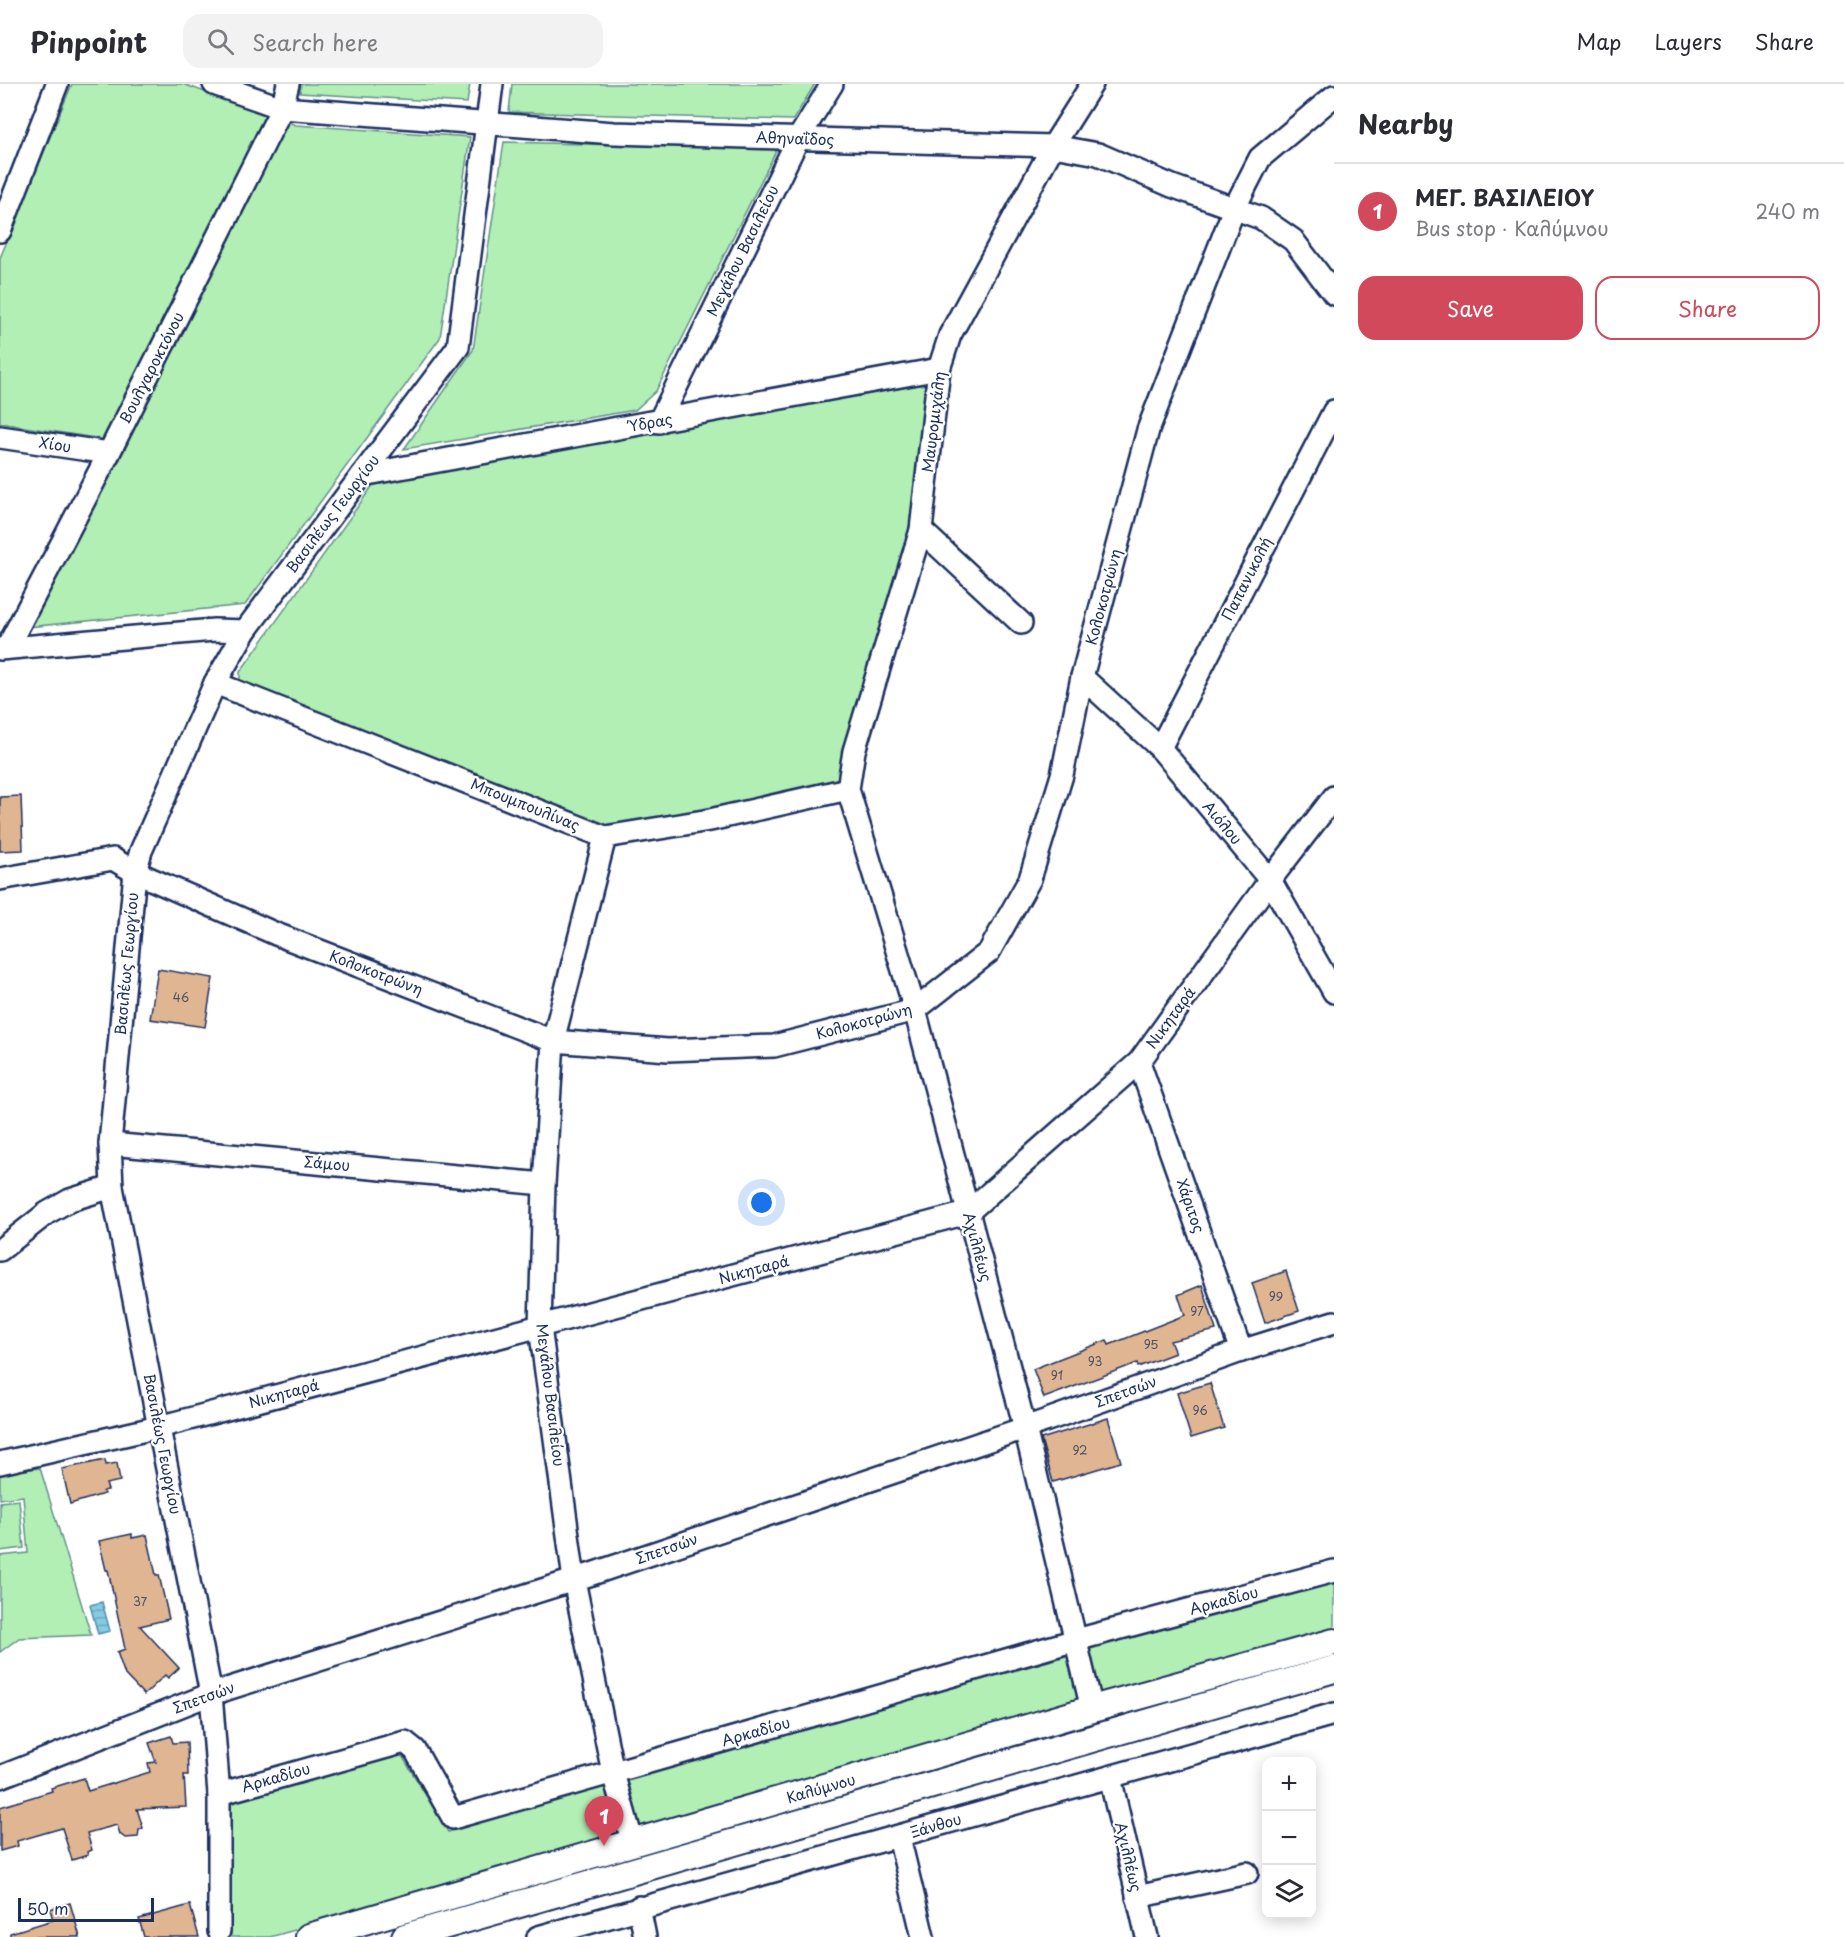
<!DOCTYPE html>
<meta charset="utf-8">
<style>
:root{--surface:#fff;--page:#f2f2f3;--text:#2b2b33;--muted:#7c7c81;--line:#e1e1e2;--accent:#d1495b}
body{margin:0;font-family:"Playpen Sans",sans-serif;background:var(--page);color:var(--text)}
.controls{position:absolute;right:18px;bottom:18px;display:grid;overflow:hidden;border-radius:12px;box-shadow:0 3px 15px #0003}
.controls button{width:54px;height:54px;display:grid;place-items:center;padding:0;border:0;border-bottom:2px solid var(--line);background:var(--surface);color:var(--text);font:30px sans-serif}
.scale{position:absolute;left:18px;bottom:15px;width:136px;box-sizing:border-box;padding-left:6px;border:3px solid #1b2f5e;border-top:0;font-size:16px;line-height:21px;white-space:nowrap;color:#1b2f5e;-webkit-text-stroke:4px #fff;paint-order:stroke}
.you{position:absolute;left:762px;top:1119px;width:21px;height:21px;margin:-15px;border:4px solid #fff;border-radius:50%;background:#1a73e8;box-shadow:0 0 0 9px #1a73e833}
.badge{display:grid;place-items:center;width:39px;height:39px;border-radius:50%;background:var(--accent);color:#fff;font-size:20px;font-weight:700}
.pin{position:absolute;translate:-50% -50px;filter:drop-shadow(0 2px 3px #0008)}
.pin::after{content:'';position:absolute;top:32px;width:21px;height:18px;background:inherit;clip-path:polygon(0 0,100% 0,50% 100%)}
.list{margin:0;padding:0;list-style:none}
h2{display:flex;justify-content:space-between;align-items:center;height:78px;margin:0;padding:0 24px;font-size:26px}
h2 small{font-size:20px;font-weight:400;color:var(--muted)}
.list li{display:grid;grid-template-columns:39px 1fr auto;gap:18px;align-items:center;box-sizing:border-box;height:96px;padding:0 24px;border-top:2px solid var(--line)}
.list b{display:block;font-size:22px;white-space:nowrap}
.list p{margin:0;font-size:20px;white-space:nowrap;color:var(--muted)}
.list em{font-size:20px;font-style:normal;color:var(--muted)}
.actions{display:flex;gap:12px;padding:18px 24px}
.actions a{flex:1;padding:14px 0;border:2px solid var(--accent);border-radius:18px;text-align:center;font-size:21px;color:var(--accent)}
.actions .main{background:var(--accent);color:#fff}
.icon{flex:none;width:33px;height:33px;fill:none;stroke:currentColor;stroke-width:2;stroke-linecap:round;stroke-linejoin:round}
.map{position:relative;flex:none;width:1334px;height:1853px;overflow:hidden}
header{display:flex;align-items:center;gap:36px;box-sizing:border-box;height:84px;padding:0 30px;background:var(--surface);border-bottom:2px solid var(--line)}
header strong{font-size:28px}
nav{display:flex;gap:33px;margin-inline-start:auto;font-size:21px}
.search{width:420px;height:54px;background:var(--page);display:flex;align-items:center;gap:15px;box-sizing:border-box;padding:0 21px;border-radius:18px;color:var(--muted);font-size:22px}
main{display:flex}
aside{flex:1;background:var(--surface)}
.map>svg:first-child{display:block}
.grass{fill:#b1efb5;stroke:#668f8a;stroke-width:1.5}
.water{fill:url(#water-rules);stroke:#598dae;stroke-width:1.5}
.building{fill:#e0b591;stroke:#1b2f5e;stroke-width:1.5}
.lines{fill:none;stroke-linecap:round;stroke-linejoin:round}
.minor-casing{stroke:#1b2f5e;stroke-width:26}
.major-casing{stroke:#1b2f5e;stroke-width:30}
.minor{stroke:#fff;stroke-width:21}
.major{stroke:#fff;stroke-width:26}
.labels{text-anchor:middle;stroke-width:4.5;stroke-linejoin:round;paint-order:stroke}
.number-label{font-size:12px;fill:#4c506b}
.street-label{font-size:15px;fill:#1b2f5e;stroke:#fff}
</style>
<header>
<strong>Pinpoint</strong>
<div class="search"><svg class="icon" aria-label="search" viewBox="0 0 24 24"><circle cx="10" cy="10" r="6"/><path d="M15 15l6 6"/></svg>Search here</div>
<nav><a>Map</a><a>Layers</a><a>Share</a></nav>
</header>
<main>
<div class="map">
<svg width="1334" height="1853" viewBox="0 0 1334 1853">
<defs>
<pattern id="water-rules" width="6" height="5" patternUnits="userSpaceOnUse" patternTransform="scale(1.5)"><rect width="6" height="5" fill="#83cce4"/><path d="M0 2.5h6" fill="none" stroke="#6aa6bc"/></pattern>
</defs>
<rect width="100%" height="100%" fill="#fff"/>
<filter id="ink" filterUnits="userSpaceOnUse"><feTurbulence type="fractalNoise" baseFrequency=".0167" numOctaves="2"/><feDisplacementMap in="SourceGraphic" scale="12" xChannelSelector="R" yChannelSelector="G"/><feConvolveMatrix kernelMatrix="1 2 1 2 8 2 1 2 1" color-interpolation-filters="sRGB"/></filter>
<g filter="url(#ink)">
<g class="grass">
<polygon points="72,0 183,0 296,41 470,53 440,254 245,521 27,543 128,359 0,339 0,174"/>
<polygon points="301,0 470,0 467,19 300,9"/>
<polygon points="512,0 815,0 793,36 509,28"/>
<polygon points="504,58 777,65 656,307 635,326 404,365 473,266"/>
<polygon points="930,299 915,444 838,695 813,708 607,744 240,599 240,588 376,397"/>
<polygon points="40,1384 91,1551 19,1554 0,1568 0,1472 28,1469 23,1412 0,1415 0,1389"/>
<polygon points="19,1416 24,1464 0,1467 0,1418"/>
<polygon points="1334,1496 1334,1548 1101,1617 1090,1564"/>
<polygon points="1070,1571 1080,1622 637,1751 626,1696"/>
<polygon points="401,1670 448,1748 606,1700 615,1756 270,1853 228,1853 230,1718"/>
</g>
<polygon class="water" points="102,1518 110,1547 98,1550 90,1521"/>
<g class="building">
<polygon points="21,712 23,766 0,767 0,713"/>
<polygon points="158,885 213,894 205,943 150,935"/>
<polygon points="1286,1187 1299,1227 1265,1239 1252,1199"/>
<polygon points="1202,1201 1216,1246 1170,1257 1175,1269 1138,1283 1137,1279 1044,1314 1033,1285 1107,1256 1109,1261 1185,1231 1178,1211"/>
<polygon points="1210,1299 1224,1344 1191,1354 1177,1309"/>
<polygon points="1108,1334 1121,1378 1053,1398 1041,1355"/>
<polygon points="105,1376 106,1381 117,1379 120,1397 106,1400 108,1406 103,1407 104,1410 70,1420 62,1385"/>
<polygon points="132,1450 132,1454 147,1451 156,1491 159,1491 169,1535 140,1542 179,1584 168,1594 165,1591 144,1611 125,1591 117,1568 125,1565 108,1486 106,1486 99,1457"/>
<polygon points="171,1652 173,1659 187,1658 188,1691 184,1691 186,1723 137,1725 143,1744 139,1746 138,1753 125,1754 120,1750 117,1741 87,1749 92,1766 87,1768 88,1771 72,1776 62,1744 17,1757 18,1762 0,1767 0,1723 52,1707 51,1704 84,1694 88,1707 150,1688 148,1679 156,1678 149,1659"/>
<polygon points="70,1819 80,1853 10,1853 10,1849 53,1836 50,1825"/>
<polygon points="190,1821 199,1853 144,1853 139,1835"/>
</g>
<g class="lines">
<g class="minor-casing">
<g id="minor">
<polyline points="214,0 282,24 614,49 1053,62 1098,70 1172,102 1261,134 1293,156 1334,210"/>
<polyline points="1092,0 1053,62 950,251 939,285 921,446 854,667 848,705 915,926 1025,1344 1092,1625"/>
<polyline points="0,147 57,0"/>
<polyline points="659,338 798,55 832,0"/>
<polyline points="0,353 109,369"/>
<polyline points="362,391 939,285"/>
<polyline points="921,446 1021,539"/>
<polyline points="7,564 109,369 282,24 288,0"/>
<polyline points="0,565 214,546 245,547"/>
<polyline points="1082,593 1160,664 1270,796 1334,908"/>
<polyline points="215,599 605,753 710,736 848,705"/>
<polyline points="1160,664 1334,327"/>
<polyline points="605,753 553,957 544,1100 540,1243 574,1496 613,1689 633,1760"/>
<polyline points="0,795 113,775 135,788 276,850 553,957 668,966 774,962 915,926 989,868 1030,795 1062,691 1082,593 1148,346 1234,125 1260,74 1334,12"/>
<polyline points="1139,978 1241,1267"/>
<polyline points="110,1060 544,1100"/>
<polyline points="0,1166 47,1129 70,1116 112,1103"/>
<polyline points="0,1379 159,1343 967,1129 1139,978 1270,796 1334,713"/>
<polyline points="0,1693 211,1610 574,1496 1025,1344 1241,1267 1334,1238"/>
<polyline points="1110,1693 1147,1853"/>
<polyline points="219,1710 405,1658 415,1666 453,1734 1076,1556 1334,1487"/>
<polyline points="899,1753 923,1853"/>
<polyline points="1137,1813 1247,1789"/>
<polyline points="639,1823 645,1853"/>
<polyline points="219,1847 219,1710 211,1610 112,1103 110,1060 135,788 141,767 215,599 245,547 458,263 492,0"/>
<polyline points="538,1853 1334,1630"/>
</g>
</g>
<g class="major-casing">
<g id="major">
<polyline points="309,1853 1092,1625 1334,1558"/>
<polyline points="405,1853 1334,1585"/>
</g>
</g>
<use href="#minor" class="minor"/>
<use href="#major" class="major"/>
</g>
</g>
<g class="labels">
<g class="number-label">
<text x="181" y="918">46</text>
<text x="1276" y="1217">99</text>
<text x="1197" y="1232">97</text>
<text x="1151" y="1265">95</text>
<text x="1095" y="1282">93</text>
<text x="1057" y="1296">91</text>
<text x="1200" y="1331">96</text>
<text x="1080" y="1371">92</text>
<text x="140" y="1522">37</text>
</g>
<g class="street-label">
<text transform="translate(795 55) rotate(2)" y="5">Αθηναΐδος</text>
<text transform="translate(743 167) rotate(-64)" y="5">Μεγάλου Βασιλείου</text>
<text transform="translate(152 284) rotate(-63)" y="5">Βουλγαροκτόνου</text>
<text transform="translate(934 338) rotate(-83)" y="5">Μαυρομιχάλη</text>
<text transform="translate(651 339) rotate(-10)" y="5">Ύδρας</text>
<text transform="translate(55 361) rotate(9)" y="5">Χίου</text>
<text transform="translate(333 430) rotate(-53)" y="5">Βασιλέως Γεωργίου</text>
<text transform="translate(1247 495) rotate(-63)" y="5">Παπανικολή</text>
<text transform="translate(1104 513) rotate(-75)" y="5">Κολοκοτρώνη</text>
<text transform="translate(525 721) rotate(22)" y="5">Μπουμπουλίνας</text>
<text transform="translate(1222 739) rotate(50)" y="5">Αιόλου</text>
<text transform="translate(127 880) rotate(-85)" y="5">Βασιλέως Γεωργίου</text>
<text transform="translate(376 889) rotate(21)" y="5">Κολοκοτρώνη</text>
<text transform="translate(1171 934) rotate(-54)" y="5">Νικηταρά</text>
<text transform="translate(864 938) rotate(-15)" y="5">Κολοκοτρώνη</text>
<text transform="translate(327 1080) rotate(5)" y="5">Σάμου</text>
<text transform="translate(1190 1122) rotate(71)" y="5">Χάριτος</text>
<text transform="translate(977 1163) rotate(75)" y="5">Αχιλλέως</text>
<text transform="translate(754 1186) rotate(-15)" y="5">Νικηταρά</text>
<text transform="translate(1126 1308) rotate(-20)" y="5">Σπετσών</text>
<text transform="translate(284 1310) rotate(-15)" y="5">Νικηταρά</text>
<text transform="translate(550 1311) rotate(83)" y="5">Μεγάλου Βασιλείου</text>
<text transform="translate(162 1360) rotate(79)" y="5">Βασιλέως Γεωργίου</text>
<text transform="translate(667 1465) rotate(-19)" y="5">Σπετσών</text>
<text transform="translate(1224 1517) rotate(-15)" y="5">Αρκαδίου</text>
<text transform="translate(204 1614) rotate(-20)" y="5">Σπετσών</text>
<text transform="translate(756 1648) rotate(-16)" y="5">Αρκαδίου</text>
<text transform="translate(276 1694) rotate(-16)" y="5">Αρκαδίου</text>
<text transform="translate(821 1705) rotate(-16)" y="5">Καλύμνου</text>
<text transform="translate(936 1742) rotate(-16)" y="5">Ξάνθου</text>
<text transform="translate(1128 1773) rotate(77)" y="5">Αχιλλέως</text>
</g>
</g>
</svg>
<div class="controls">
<button>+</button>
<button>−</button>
<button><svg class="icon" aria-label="layers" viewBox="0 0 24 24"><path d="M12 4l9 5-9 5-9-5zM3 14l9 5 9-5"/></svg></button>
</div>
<div class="scale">50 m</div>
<div class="you"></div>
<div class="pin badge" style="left:604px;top:1762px">1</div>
</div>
<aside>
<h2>Nearby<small></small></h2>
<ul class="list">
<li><span class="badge">1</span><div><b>ΜΕΓ. ΒΑΣΙΛΕΙΟΥ</b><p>Bus stop · Καλύμνου</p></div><em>240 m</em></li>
</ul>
<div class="actions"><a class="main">Save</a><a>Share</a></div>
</aside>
</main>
